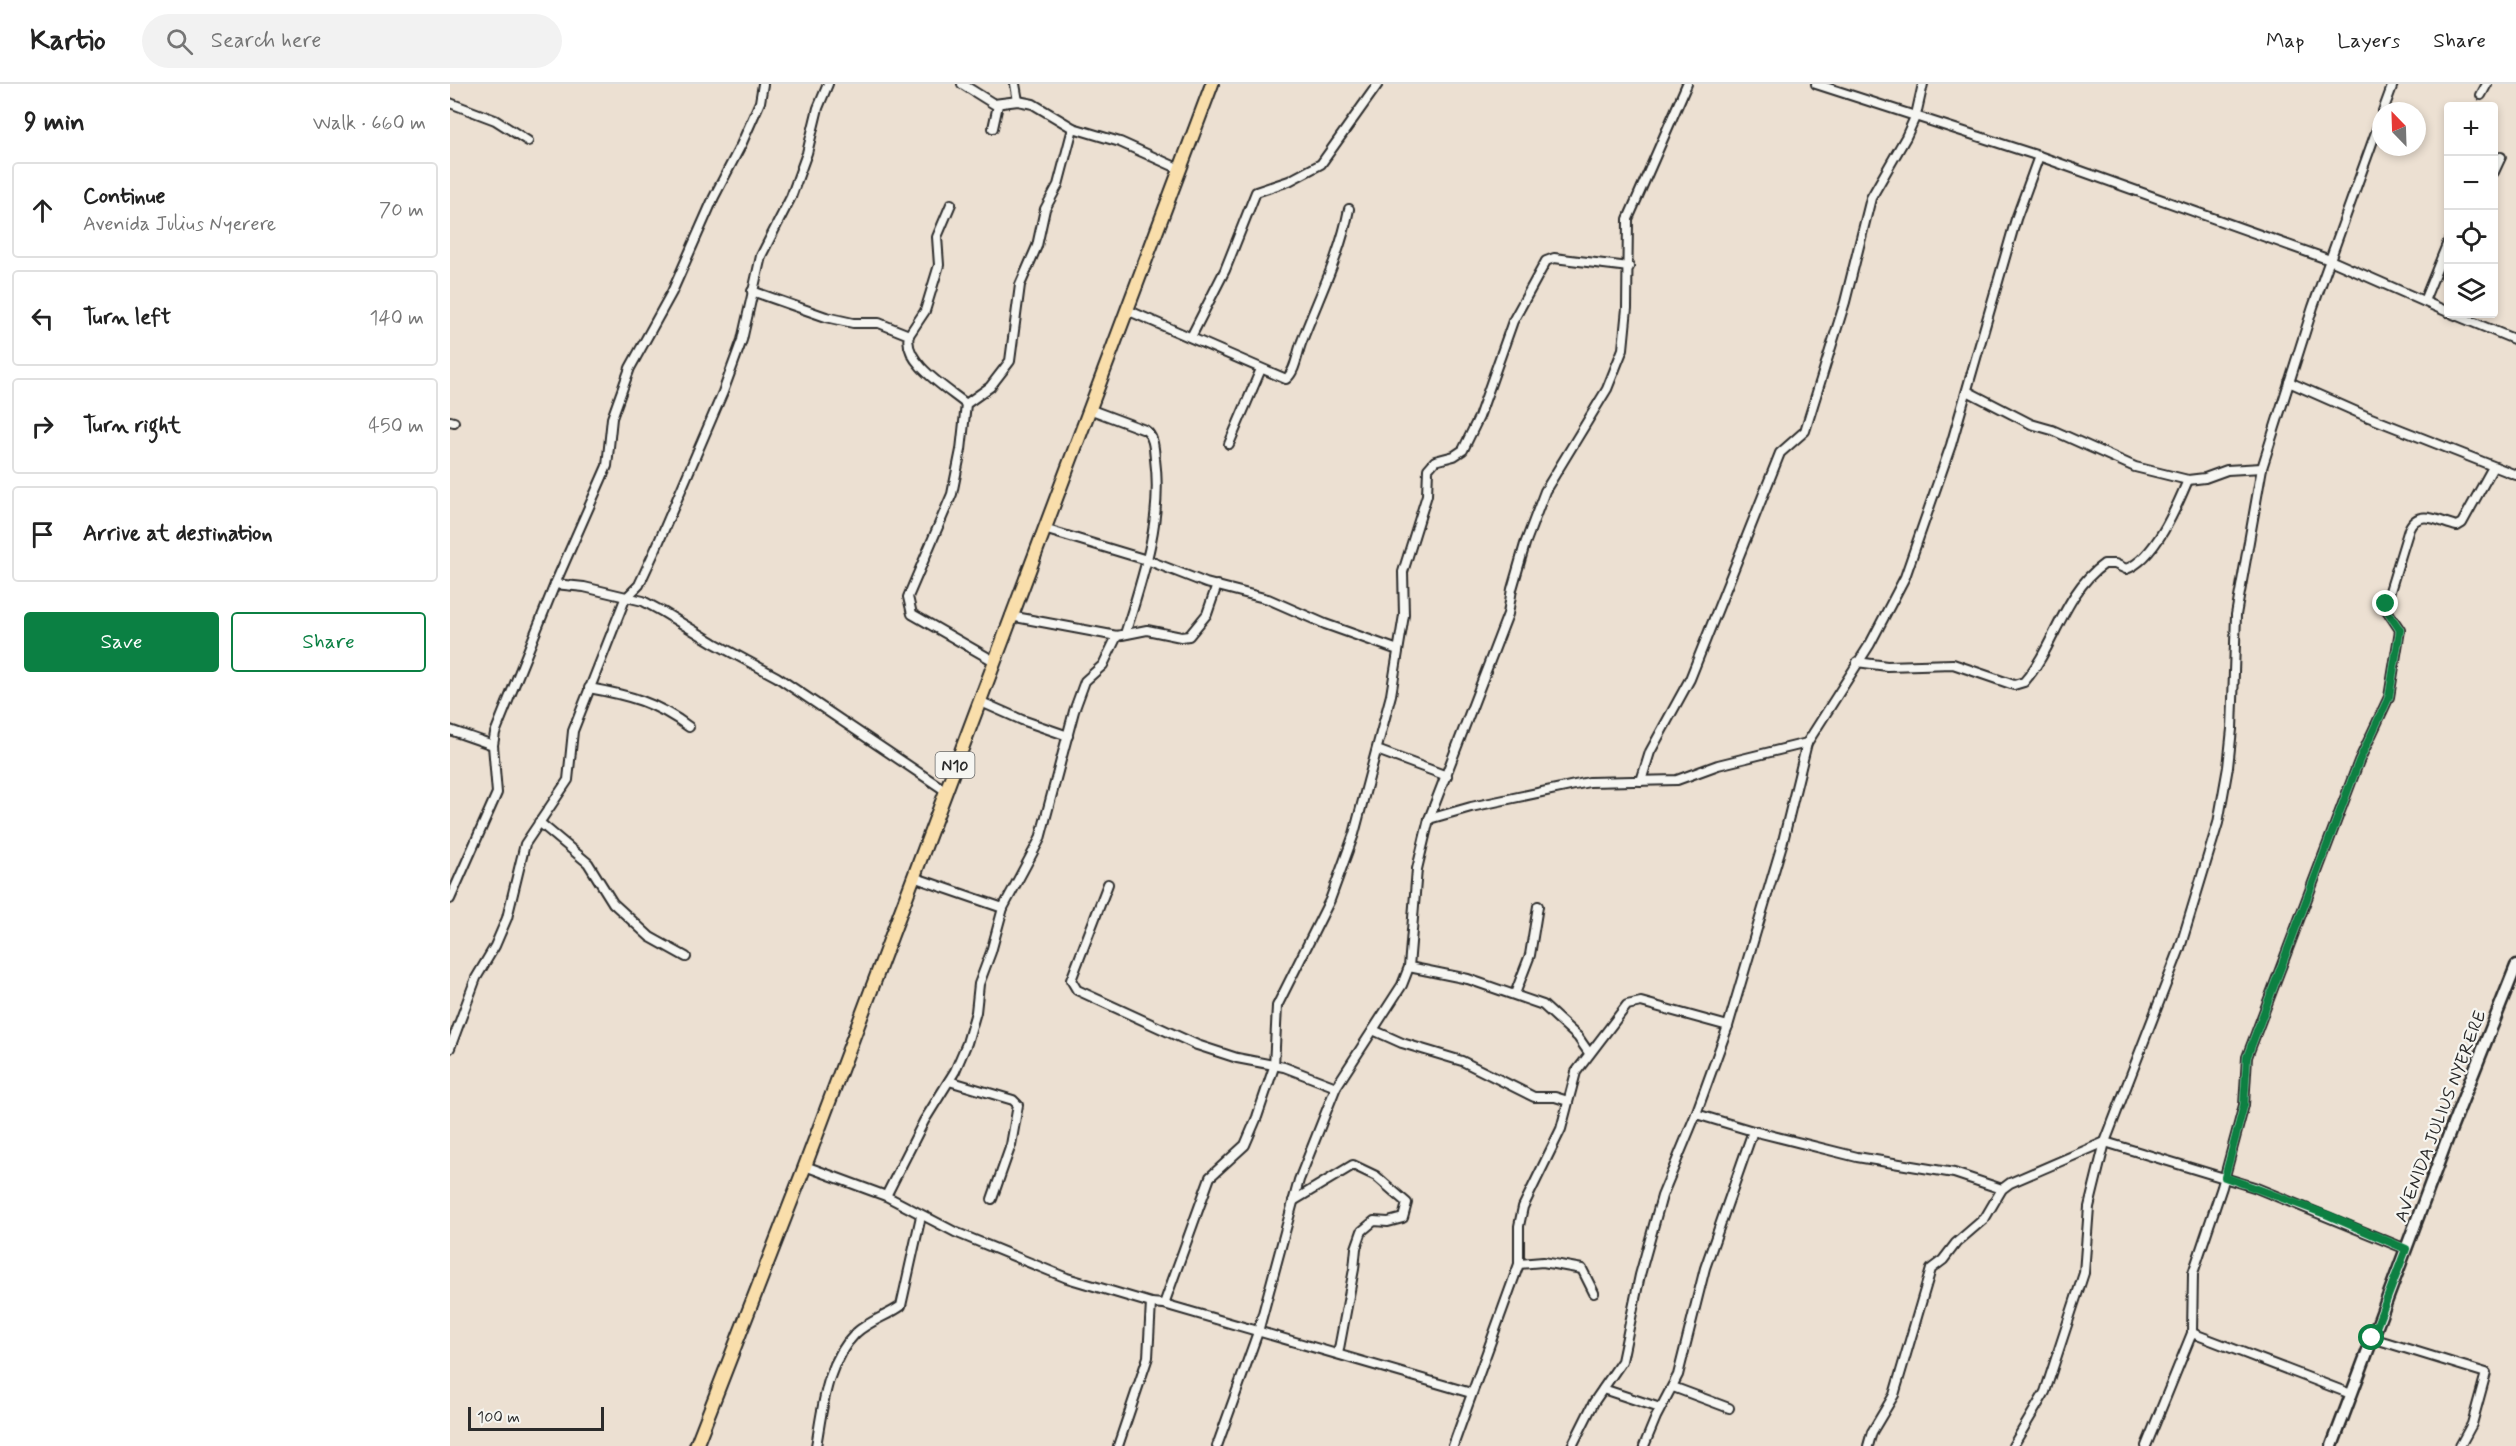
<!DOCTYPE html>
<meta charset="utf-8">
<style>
:root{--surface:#fff;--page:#f2f2f2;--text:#222;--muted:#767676;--line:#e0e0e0;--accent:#0b8043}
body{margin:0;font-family:Mynerve,sans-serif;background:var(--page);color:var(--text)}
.controls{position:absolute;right:18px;top:18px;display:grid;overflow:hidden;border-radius:6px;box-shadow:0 3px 9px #0003}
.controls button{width:54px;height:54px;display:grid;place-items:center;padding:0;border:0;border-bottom:2px solid var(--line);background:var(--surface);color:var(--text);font:30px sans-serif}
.compass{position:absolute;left:1922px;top:18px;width:54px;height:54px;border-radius:50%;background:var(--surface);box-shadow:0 3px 9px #0003;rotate:337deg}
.scale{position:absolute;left:18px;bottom:15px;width:136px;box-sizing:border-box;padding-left:6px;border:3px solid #2b2b2b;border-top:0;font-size:16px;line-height:21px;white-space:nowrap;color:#2b2b2b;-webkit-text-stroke:4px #f6f6f2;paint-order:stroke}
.stop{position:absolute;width:18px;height:18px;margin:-14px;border:4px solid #0b8043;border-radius:50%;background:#fff}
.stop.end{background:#0b8043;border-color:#fff;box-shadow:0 2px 6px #0008}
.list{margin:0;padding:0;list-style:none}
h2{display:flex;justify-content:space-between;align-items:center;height:78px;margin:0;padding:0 24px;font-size:26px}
h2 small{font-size:20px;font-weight:400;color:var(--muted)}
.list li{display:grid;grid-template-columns:39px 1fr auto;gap:18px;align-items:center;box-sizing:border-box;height:96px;margin:0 12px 12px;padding:0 12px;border:2px solid var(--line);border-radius:6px}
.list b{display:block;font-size:22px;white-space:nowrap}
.list p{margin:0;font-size:20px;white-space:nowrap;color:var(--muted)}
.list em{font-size:20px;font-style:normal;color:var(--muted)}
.actions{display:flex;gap:12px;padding:18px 24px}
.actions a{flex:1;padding:14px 0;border:2px solid var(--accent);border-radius:6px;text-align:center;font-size:21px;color:var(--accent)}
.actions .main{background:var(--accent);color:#fff}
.icon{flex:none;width:33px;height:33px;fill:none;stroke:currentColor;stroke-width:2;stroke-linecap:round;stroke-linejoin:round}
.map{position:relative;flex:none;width:2066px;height:1362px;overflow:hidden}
header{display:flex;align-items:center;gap:36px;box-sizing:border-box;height:84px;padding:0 30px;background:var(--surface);border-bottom:2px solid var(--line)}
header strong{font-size:28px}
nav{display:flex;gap:33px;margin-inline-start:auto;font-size:21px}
.search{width:420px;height:54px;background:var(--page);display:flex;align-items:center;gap:15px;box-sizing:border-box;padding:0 21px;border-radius:33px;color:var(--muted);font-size:22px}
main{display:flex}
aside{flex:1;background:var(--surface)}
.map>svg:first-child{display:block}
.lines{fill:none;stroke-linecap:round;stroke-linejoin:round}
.street-casing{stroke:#2b2b2b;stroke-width:12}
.secondary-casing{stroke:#2b2b2b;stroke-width:15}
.primary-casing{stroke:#2b2b2b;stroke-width:16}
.street{stroke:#f6f6f2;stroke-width:8}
.secondary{stroke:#f6f6f2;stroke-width:10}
.primary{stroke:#f9deab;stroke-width:12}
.route{stroke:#0b8043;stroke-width:8}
.labels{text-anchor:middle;stroke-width:4.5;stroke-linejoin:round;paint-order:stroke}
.shield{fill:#f6f6f2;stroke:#686867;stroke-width:1.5}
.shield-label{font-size:16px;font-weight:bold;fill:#2b2b2b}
.street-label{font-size:18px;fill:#2b2b2b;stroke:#f6f6f2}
</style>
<header>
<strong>Kartio</strong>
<div class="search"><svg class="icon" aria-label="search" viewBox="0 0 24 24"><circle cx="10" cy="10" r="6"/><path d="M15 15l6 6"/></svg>Search here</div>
<nav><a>Map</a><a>Layers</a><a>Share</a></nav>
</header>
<main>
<aside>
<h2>9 min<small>Walk · 660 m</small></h2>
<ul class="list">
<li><svg class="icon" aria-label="ahead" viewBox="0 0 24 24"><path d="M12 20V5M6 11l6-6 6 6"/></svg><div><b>Continue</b><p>Avenida Julius Nyerere</p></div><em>70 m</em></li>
<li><svg class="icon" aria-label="left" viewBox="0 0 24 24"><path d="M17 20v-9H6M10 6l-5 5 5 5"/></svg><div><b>Turn left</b></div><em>140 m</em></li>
<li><svg class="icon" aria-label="right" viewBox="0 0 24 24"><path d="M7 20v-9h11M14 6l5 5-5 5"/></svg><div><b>Turn right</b></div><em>450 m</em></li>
<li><svg class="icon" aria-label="arrive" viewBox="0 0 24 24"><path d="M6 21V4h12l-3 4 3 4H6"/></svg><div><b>Arrive at destination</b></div></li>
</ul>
<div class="actions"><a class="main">Save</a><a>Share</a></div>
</aside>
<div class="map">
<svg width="2066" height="1362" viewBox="0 0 2066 1362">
<rect width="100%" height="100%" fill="#ece0d2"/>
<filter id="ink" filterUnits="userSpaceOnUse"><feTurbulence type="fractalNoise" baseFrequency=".0167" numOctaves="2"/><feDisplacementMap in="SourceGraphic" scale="12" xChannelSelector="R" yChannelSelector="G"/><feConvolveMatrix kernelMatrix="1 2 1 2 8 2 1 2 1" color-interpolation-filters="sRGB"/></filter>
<g filter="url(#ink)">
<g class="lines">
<g class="street-casing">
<g id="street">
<polyline points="512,0 544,20 568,17 583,20 623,44 670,58 730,85"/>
<polyline points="565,0 568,17"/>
<polyline points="1366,0 1589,72 1880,176 1998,228"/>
<polyline points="2031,11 2037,0"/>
<polyline points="0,19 45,36 78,57"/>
<polyline points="1933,27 1943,0"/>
<polyline points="543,44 548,21"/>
<polyline points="2044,88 2051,73"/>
<path d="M302 207 376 233 403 239H429L459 251C452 278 498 305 516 320"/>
<polyline points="1974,217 1998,158"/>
<path d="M677 226 836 295C846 287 847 269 852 257 869 212 890 172 899 125"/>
<polyline points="2003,230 2066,256"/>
<polyline points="459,251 475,227 489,181 487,153 501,120"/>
<polyline points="741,253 775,186 806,108 839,97 871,80 928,0"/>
<polyline points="1839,298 1916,332 2066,391"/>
<polyline points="1517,307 1581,340 1602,346 1685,383 1738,396 1755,394 1777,386 1812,384"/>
<path d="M639 325 695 346C704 352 704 364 705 375 713 435 693 493 675 550"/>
<polyline points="0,337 4,338"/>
<polyline points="779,360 811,285"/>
<polyline points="594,445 697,476 756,499 818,515 875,540 948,566"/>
<polyline points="105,500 157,382 162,334 180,284 222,208 264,113 291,61 310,18 313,0"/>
<polyline points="560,532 667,552 697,546 731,553 739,552 757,530 767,501"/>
<polyline points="544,577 462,530 458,513 502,410 511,366 516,320 540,303 560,277 570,201 587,162 595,125 608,101 623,44"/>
<path d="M1407 578 1437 582 1503 580 1564 601 1574 598C1605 563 1613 509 1654 480H1665L1676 485C1705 475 1727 422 1738 396"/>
<path d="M139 604C178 611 206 618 239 643"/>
<polyline points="529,617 572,636 618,652"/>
<polyline points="0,646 43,661"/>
<polyline points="927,666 997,692"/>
<polyline points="1191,697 1200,668 1240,595 1330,369 1355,347 1395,218 1421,114 1456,53 1466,31 1473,0"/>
<polyline points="979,735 1021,723 1139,698 1227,696 1268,681 1357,659"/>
<polyline points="89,738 138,779 163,819 200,853 236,873"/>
<polyline points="463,793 553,824 590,755 624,627 635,597 653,581 667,552"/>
<polyline points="658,800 621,896 627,906 747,961 787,974 834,983 886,1003"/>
<polyline points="0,815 47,709 43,661 45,649 105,500 134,503 193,517 213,528 264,559 327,593 496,707"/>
<polyline points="959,883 1018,895 1093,921 1128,953 1139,969"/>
<polyline points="1065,910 1080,871 1088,822"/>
<polyline points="923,946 952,959 1012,977 1084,1013 1105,1013 1118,1017"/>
<polyline points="0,964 26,894 45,862 57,834 75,760 118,696 123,647 175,515 189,501 207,462 273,308 292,256 311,172 341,113 357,69 368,24 378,0"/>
<polyline points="499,997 563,1016 568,1021 561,1061 542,1115"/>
<polyline points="1246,1030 1303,1047 1407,1073 1504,1089 1552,1105"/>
<polyline points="355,1082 436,1112 505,1148 617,1194 701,1219 714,1220 1021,1309"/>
<polyline points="436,1112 474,1037 505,987 517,959 526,928 529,900 541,868 553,824"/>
<polyline points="843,1117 903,1081 926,1092 957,1119 953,1134 938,1138 924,1137 912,1147 906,1164 904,1185 888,1270"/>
<polyline points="1069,1180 1093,1178 1132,1185 1144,1209"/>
<polyline points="714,1220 760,1093 795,1061 807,1033 824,983 827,922 880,816 904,750 941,611 954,531 953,488 977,411 978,385 985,377 1004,372 1013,366 1029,333 1063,237 1096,177 1104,174 1179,183"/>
<path d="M1742 1249 1743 1189 1772 1103 1794 1021 1797 973 1909 677 1939 613 1950 546 1936 525V520L1959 445C1969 423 1991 439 2007 442L2012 439 2043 383"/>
<polyline points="1922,1254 2036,1289 2022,1340 2010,1362"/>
<polyline points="1223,1303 1279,1324"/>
<polyline points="1153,1305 1210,1324"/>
<path d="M366 1362C373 1322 376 1279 406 1249 419 1237 437 1232 451 1222L471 1132"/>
<polyline points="668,1362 698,1273 701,1219"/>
<polyline points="767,1362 808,1248 849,1096 886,1003 952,901 959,883 967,785 979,735 1058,530 1062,505 1075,460 1095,407 1157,305 1173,265 1177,224 1178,135 1237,0"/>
<polyline points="1003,1362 1069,1180 1069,1142 1073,1123 1111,1045 1126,988 1177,921 1191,918 1278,942 1333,757 1357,659 1420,560 1455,493 1501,361 1566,135 1589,72"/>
<polyline points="1122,1362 1144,1318 1172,1277 1190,1191 1212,1112 1246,1030 1278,942"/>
<polyline points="1194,1362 1206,1333 1228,1291 1255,1184 1303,1047"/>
<polyline points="1418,1362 1422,1348 1444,1311 1481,1185 1493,1176 1506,1159 1535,1134 1552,1105 1560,1099 1655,1058 1804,1103 1956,1165"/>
<polyline points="1563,1362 1595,1308 1634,1189 1639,1123 1655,1058 1730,864 1768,739 1778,683 1782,645 1786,531 1812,384 1863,223 1931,34"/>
<polyline points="1696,1362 1742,1249 1901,1310"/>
</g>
</g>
<g class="secondary-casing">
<polyline id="secondary" points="1882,1362 2001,1045 2066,882"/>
</g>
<g class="primary-casing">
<polyline id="primary" points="246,1362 355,1082 762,0"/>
</g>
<use href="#street" class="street"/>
<use href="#secondary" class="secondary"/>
<use href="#primary" class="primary"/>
</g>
</g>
<g class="lines" filter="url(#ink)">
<polyline class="route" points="1922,1254 1956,1165 1878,1131 1775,1093 1794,1021 1797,973 1909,677 1939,613 1950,546 1936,525 1936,520"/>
</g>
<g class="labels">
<rect class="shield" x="485.5" y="668" width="39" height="26" rx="4.5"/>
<g class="shield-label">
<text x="505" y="687">N10</text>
</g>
<g class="street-label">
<text transform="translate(1990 1032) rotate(-69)" y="6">AVENIDA JULIUS NYERERE</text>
</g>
</g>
</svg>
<div class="controls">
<button>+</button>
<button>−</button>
<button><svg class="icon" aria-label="locate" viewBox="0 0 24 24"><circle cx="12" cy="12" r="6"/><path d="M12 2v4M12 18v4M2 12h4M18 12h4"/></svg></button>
<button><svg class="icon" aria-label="layers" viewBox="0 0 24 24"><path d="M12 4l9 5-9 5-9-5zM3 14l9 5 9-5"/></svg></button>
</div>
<svg class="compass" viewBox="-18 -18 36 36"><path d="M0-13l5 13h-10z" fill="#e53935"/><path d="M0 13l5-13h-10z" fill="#767676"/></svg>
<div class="scale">100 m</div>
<div class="stop" style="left:1922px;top:1254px"></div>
<div class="stop end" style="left:1936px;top:520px"></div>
</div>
</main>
